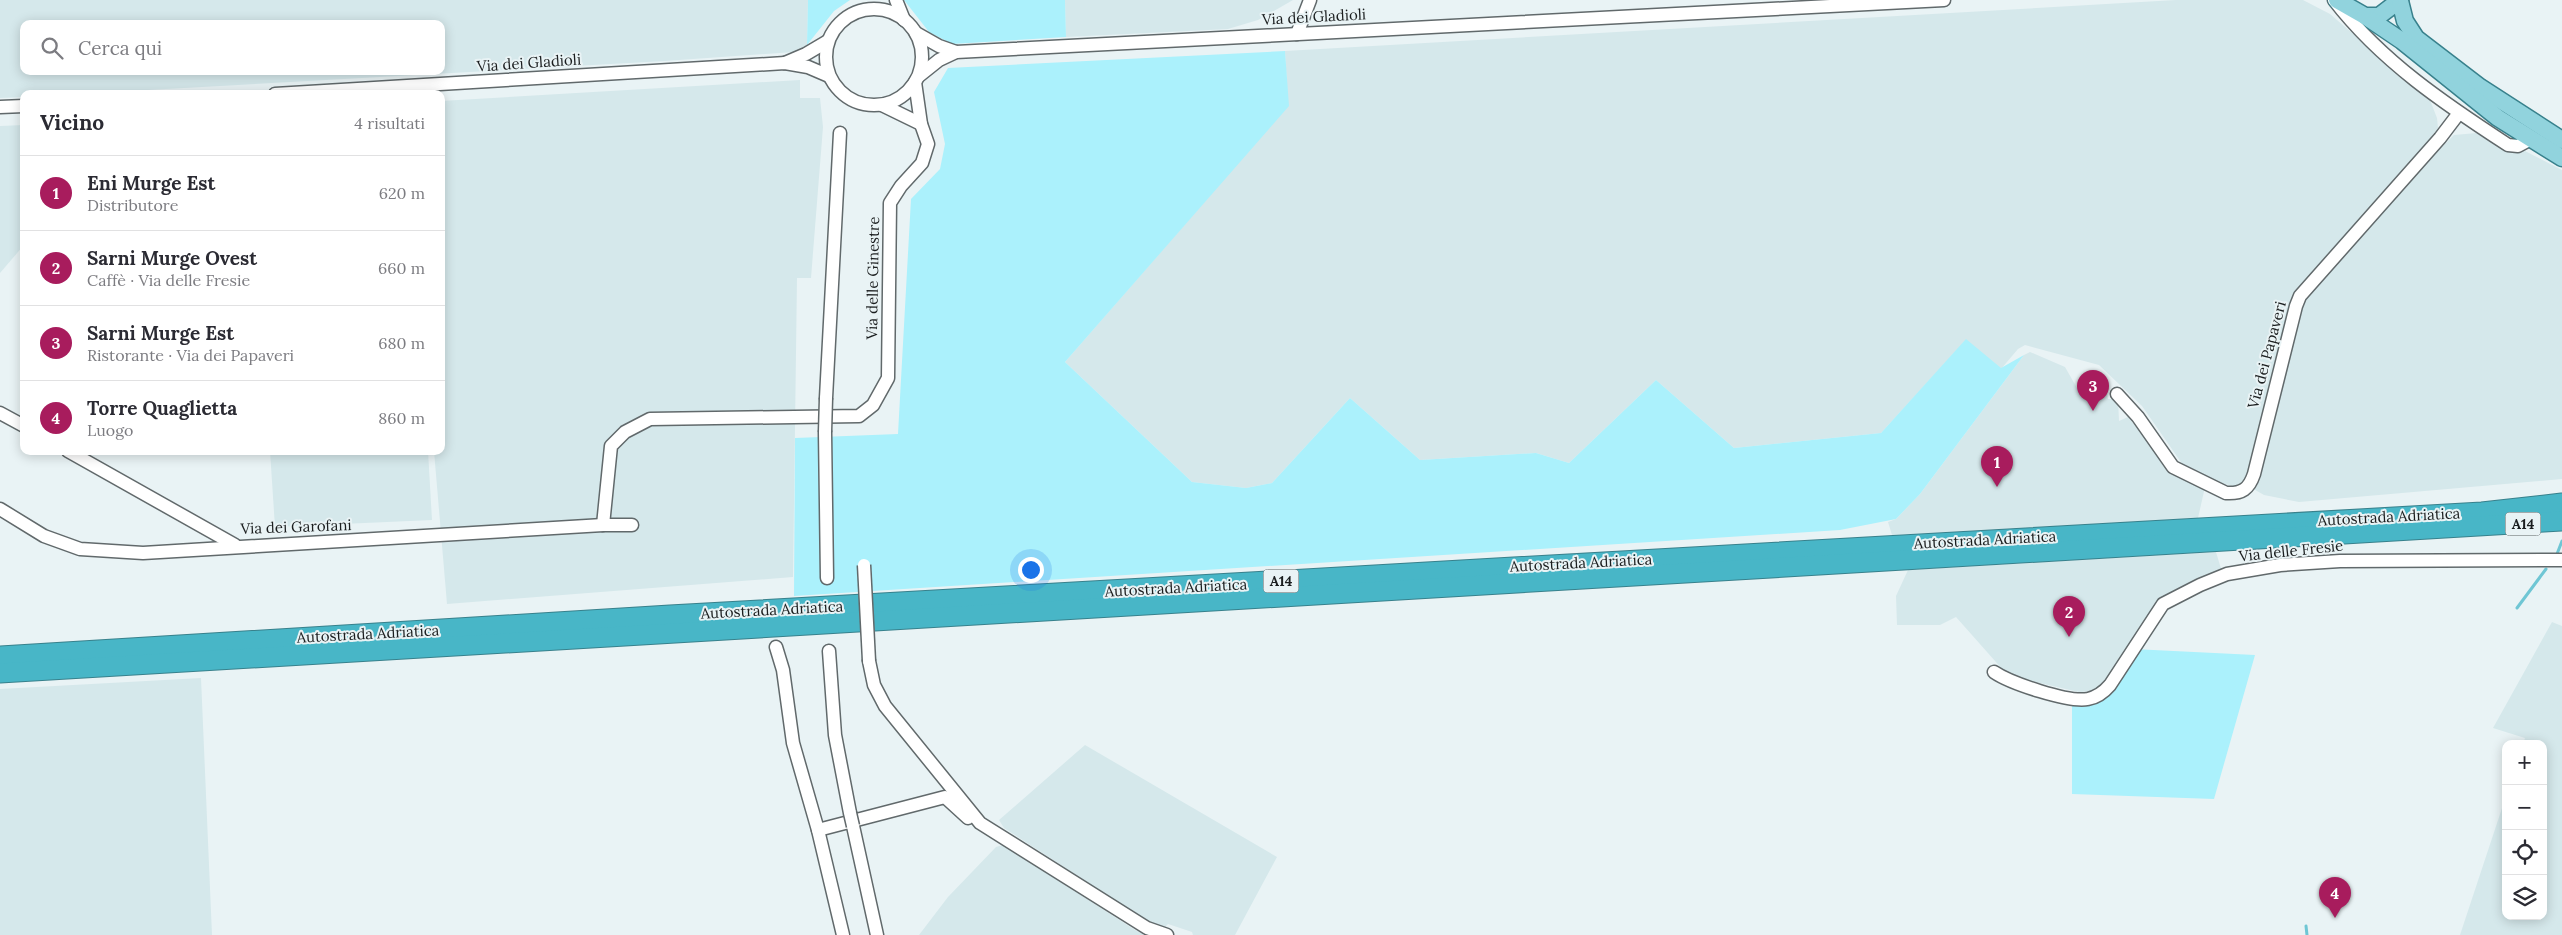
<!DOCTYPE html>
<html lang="it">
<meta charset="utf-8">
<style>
:root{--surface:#fff;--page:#f2f2f3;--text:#2b2b33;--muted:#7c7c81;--line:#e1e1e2;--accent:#a81c5d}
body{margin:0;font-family:Lora,serif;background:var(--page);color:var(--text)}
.controls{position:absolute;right:15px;bottom:15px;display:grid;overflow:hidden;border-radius:10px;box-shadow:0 2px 12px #0003}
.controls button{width:45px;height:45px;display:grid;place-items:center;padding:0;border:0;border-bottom:1px solid var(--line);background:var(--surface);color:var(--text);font:25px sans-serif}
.you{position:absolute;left:1030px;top:569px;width:18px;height:18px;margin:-12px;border:4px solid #fff;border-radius:50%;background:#1a73e8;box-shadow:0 0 0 8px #1a73e833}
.badge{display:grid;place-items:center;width:32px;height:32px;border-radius:50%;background:var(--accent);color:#fff;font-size:16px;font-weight:700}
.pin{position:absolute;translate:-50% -41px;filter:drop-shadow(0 1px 2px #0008)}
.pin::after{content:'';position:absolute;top:26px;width:18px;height:15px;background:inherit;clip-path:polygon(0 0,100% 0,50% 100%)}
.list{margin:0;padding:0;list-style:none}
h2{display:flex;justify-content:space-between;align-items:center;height:65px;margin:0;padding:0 20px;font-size:21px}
h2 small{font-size:16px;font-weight:400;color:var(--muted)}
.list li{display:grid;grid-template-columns:32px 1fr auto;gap:15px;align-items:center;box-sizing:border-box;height:75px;padding:0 20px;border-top:1px solid var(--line)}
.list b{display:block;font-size:19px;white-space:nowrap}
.list p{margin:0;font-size:16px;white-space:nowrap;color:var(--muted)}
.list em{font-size:16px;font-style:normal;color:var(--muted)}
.icon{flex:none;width:28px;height:28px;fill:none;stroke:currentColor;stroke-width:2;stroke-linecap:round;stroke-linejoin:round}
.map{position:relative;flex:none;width:2562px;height:935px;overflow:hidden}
.search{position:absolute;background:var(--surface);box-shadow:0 2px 12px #0003;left:20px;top:20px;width:425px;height:55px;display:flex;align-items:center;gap:12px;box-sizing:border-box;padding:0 18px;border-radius:10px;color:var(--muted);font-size:19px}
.panel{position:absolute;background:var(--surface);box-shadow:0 2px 12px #0003;left:20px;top:90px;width:425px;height:365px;border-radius:10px}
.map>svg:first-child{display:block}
.built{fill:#d5e8eb;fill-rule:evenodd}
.green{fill:#abf1fc}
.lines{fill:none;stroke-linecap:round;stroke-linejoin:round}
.stream{stroke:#6fc6d4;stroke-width:3}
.minor-casing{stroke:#61696b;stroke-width:15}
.major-casing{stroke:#38818c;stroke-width:19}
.highway-casing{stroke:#38818c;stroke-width:21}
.minor{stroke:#fff;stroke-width:12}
.major{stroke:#91d3dd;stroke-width:16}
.highway{stroke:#48b6c7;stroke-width:19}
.minor-bridge-casing{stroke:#61696b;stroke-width:15;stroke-linecap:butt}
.minor-bridge{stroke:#fff;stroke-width:12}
.labels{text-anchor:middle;stroke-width:4;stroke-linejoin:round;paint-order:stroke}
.shield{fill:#e9f3f5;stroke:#595e5f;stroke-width:1}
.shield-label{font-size:14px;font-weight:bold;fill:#1b1e1f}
.street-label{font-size:15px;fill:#1b1e1f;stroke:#e9f3f5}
</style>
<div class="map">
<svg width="2562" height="935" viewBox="0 0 2562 935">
<rect width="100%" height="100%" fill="#e9f3f5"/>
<g class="built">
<path d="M0 0H808L807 45 794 52 665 61 76 94H24V97L0 98ZM24 24H441V71H24Z"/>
<polygon points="1065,0 1293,0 1258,20 1228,29 1066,37"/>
<polygon points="2176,0 2303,0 2330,14 2430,100 2437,118 2438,128 2424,147 2434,155 2454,135 2488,132 2562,170 2562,479 2299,502 2264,495 2243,483 2235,487 2219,482 2183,465 2142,406 2099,365 2025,345 2018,349 2001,369 1966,340 1881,433 1734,448 1656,380 1569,463 1536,453 1420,460 1350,398 1272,483 1246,488 1192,482 1065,362 1288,106 1285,51"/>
<polygon points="800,80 800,98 820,98 823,127 811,278 797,278 793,577 447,604 434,451 441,451 441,101"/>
<polygon points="24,125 24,245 0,273 0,126"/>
<polygon points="2030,352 2065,367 2081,395 2107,393 2108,399 2118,399 2119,421 2128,417 2137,428 2143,431 2171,470 2205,487 2198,518 1892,535 1888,522 1896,519 1920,494 2024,355"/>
<polygon points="270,451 428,451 432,520 275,527"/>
<polygon points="2216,552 2222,572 2171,593 2162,600 2098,691 2079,692 2014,677 2003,670 1956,617 1940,625 1897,625 1896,596 1908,570"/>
<polygon points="2552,622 2562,626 2562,935 2460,935 2506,796 2506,916 2543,916 2543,744 2523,744 2525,738 2493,728"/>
<polygon points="201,678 212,935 0,935 0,689"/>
<polygon points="1085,745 1277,857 1235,935 1193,935 1192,932 1168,924 1164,928 1150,923 1004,828 999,820"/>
<polygon points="1003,845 1135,930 1147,935 919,935 948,897 996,847"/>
</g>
<g class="green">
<polygon points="808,0 850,0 834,11 807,45"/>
<polygon points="904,0 1065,0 1066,37 952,44 929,32"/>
<polygon points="1285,51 1289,106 1065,362 1192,482 1246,488 1272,483 1350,398 1420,460 1536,453 1569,463 1656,380 1734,448 1881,433 1966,339 2001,368 2024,355 1920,494 1896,519 1840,530 794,596 795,438 898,434 911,199 940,169 945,144 934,92 948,68"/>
<polygon points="2133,649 2255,655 2214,799 2072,794 2072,699 2095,697"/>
</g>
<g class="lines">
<g class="stream">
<polyline points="2557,554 2562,541"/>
<polyline points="2517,608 2546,569"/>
<polyline points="2306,926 2307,935"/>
</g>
<g class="minor-casing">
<g id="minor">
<polyline points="896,0 904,20"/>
<path d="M2334 0C2381 61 2445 104 2508 145L2518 146 2531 139"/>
<circle cx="874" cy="57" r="48"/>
<polyline points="916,33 939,46 956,52"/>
<polyline points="1297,34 1310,0"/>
<polyline points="785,63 806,54 828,41"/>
<polyline points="919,76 939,60 956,52 1944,0"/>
<polyline points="275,94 785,63 808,67 829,76"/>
<polyline points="882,105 921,124"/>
<polyline points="0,107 24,106"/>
<path d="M2117 394 2138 417 2173 467 2226 493C2242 494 2249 489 2254 474L2296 306 2300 296 2440 138 2459 113"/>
<polyline points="826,398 840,133"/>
<polyline points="0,413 24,426"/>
<polyline points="825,432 827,578"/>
<polyline points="68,451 235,545"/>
<polyline points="0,509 44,536 80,549 143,553 603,525 632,525"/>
<polyline points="603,525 611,446 625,432 650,419 859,416 873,405 888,378 890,203 901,186 922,163 928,144 921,124 915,82"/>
<polyline points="776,647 783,670 793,743 818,830 843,935"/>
<polyline points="829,651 835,735 850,813"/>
<polyline points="869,661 874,685 885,706 980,823 1147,928 1167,935"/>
<path d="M1994 672C2010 683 2069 703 2088 699 2098 697 2104 692 2110 685L2163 604 2200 585 2227 574 2280 565 2340 561 2562 560"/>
<polyline points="853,826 877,935"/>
<polyline points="818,830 945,797 968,818"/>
</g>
</g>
<g class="major-casing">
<g id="major">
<polyline points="2337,0 2365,16 2379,16 2400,0"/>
<polyline points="2400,1 2405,21 2416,38 2480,87 2562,140"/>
<polyline points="2365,16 2402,41 2498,118 2562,158"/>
</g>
</g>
<g class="highway-casing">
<g id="highway">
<polyline points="0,656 670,615 2482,512 2562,503"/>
<polyline points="0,673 2562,521"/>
</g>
</g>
<use href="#minor" class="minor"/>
<use href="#major" class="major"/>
<use href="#highway" class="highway"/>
<g class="minor-bridge-casing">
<g id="minor-bridge">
<polyline points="825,432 826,398"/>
<polyline points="864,565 869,661"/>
<polyline points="850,813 853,826"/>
</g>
</g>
<use href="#minor-bridge" class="minor-bridge"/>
</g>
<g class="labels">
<g class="shield">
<rect x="2505.5" y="512.5" width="35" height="23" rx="4"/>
<rect x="1263.5" y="569.5" width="35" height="23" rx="4"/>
</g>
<g class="shield-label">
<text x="2523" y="529">A14</text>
<text x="1281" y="586">A14</text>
</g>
<g class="street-label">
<text transform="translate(1314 17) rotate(-3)" y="5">Via dei Gladioli</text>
<text transform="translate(529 63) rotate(-4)" y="5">Via dei Gladioli</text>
<text transform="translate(873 278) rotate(-89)" y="5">Via delle Ginestre</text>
<text transform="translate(2267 355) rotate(-75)" y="5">Via dei Papaveri</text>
<text transform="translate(2389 517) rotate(-3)" y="5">Autostrada Adriatica</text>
<text transform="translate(296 527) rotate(-2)" y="5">Via dei Garofani</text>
<text transform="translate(1985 540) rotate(-3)" y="5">Autostrada Adriatica</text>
<text transform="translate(2291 551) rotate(-6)" y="5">Via delle Fresie</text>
<text transform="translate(1581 563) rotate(-3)" y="5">Autostrada Adriatica</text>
<text transform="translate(1176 588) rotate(-3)" y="5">Autostrada Adriatica</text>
<text transform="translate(772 610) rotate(-3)" y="5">Autostrada Adriatica</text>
<text transform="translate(368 634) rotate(-3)" y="5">Autostrada Adriatica</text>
</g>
</g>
</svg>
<div class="controls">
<button>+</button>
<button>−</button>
<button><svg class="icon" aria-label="locate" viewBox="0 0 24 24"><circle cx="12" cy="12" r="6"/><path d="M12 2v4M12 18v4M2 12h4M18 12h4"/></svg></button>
<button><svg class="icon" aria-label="layers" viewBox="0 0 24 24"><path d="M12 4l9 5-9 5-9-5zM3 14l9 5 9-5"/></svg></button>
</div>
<div class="you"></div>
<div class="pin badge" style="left:1997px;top:487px">1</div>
<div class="pin badge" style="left:2069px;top:637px">2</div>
<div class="pin badge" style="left:2093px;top:411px">3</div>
<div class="pin badge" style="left:2335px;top:918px">4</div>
<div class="search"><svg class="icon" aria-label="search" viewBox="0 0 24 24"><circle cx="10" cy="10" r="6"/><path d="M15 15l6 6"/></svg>Cerca qui</div>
<section class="panel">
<h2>Vicino<small>4 risultati</small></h2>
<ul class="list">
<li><span class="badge">1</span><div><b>Eni Murge Est</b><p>Distributore</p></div><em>620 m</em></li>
<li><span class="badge">2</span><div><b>Sarni Murge Ovest</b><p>Caffè · Via delle Fresie</p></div><em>660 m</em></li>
<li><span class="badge">3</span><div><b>Sarni Murge Est</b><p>Ristorante · Via dei Papaveri</p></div><em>680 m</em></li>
<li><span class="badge">4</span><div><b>Torre Quaglietta</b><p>Luogo</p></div><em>860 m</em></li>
</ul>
</section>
</div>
